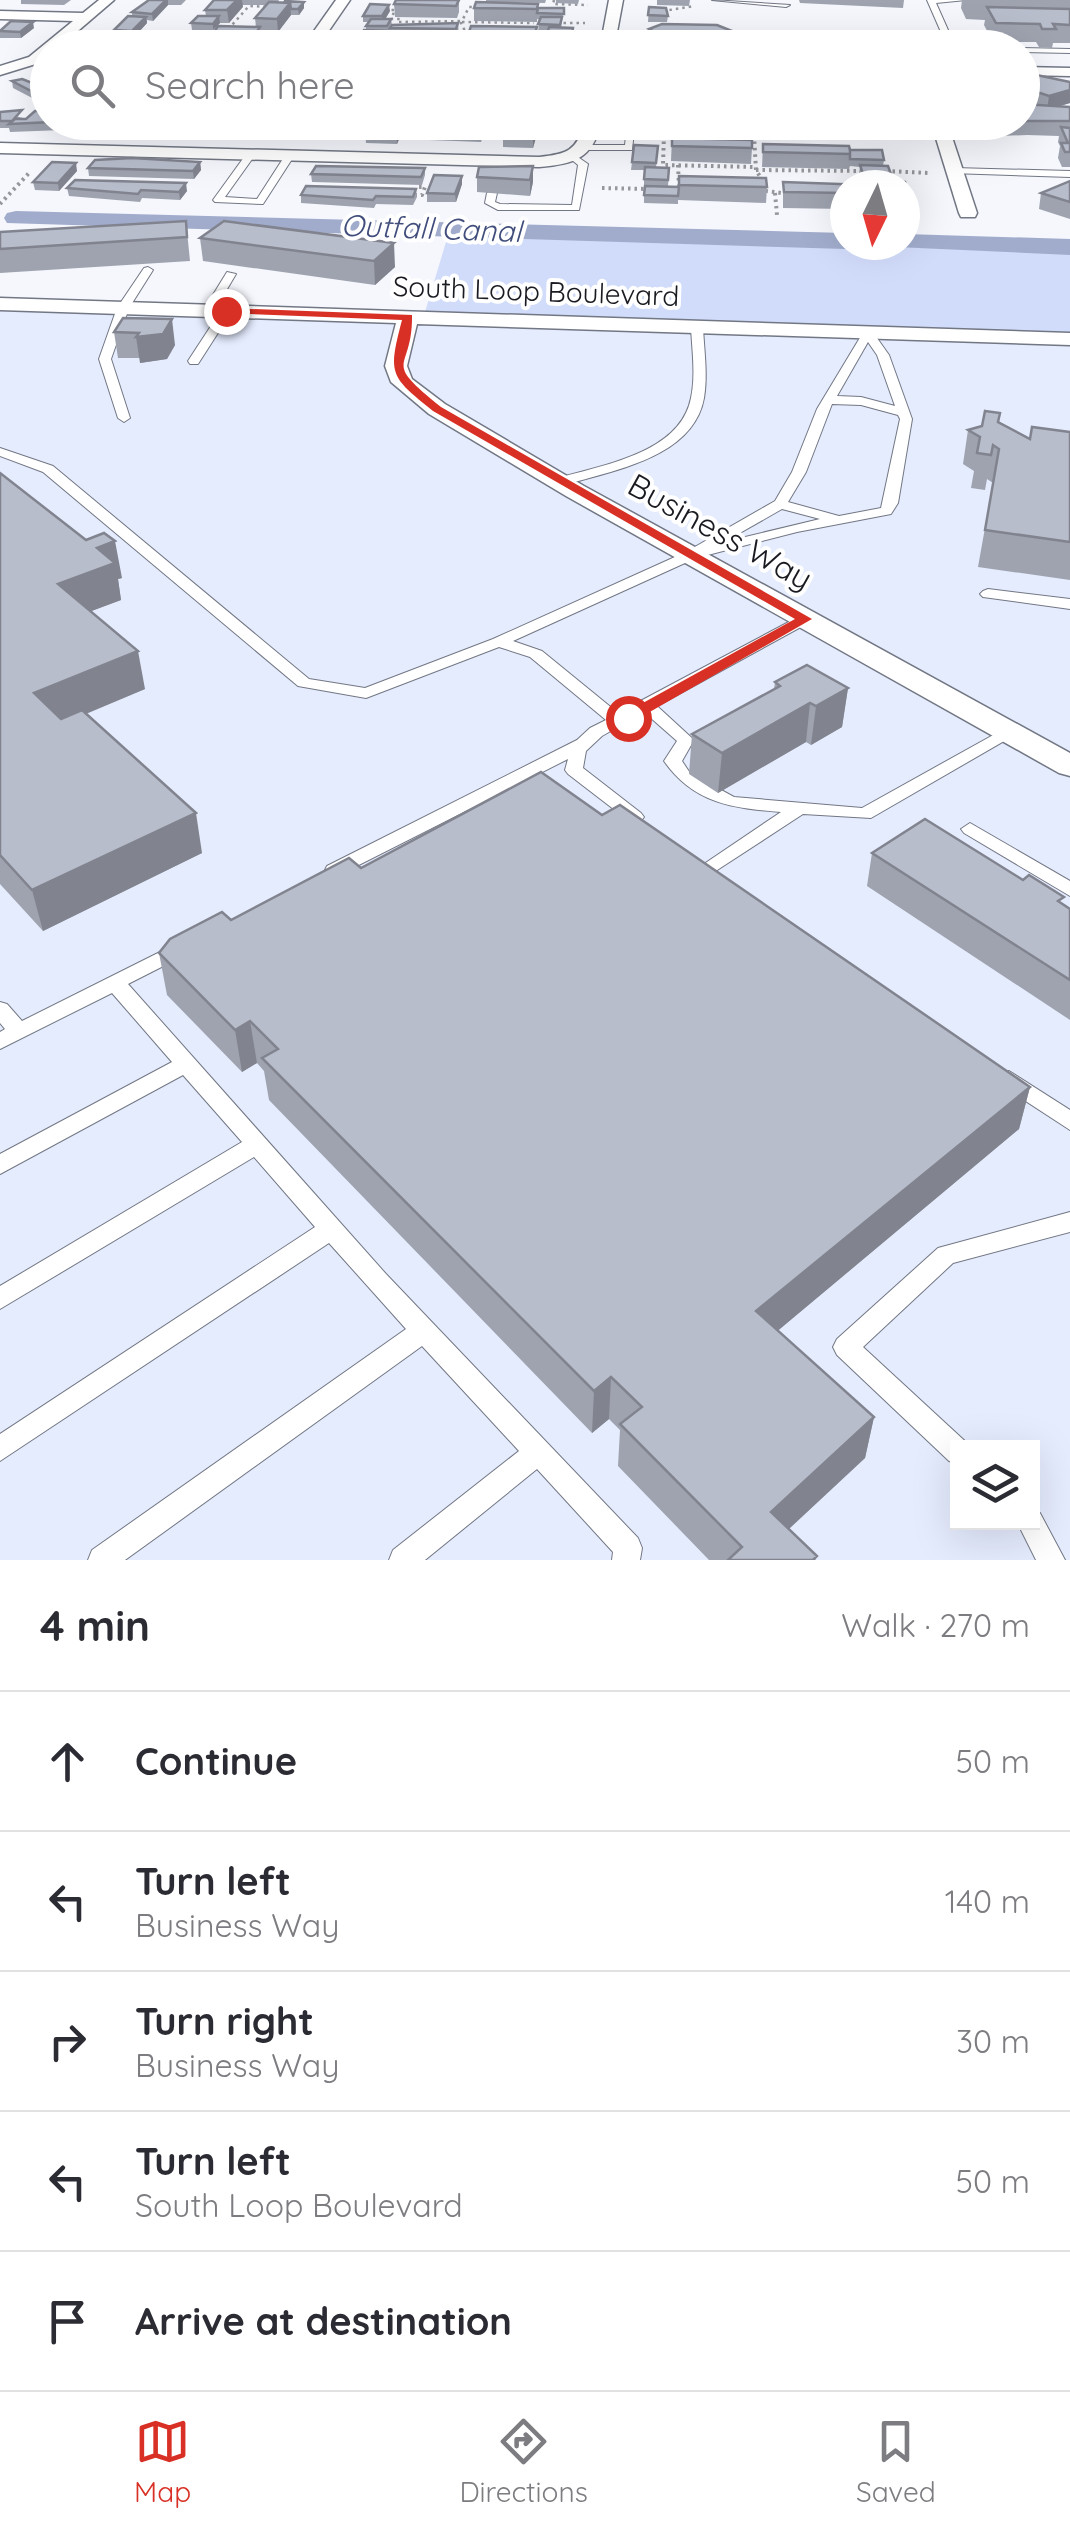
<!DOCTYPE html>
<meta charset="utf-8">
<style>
:root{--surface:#fff;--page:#f2f2f3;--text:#2b2b33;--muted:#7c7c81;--line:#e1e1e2;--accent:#d93025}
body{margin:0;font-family:Quicksand,sans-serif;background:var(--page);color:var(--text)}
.controls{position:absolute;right:30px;bottom:30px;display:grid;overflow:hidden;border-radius:0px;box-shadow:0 10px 40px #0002}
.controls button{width:90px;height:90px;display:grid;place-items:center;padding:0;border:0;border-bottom:2px solid var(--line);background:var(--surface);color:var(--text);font:50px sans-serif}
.compass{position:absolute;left:830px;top:170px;width:90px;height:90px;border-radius:50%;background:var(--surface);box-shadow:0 10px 40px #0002;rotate:185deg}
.stop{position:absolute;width:30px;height:30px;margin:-22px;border:8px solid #d93025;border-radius:50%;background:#fff}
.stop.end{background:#d93025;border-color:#fff;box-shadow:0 2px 10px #0008}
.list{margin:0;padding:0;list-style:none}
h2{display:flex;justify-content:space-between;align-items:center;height:130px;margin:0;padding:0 40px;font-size:42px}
h2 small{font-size:32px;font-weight:400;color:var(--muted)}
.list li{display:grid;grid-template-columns:65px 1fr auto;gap:30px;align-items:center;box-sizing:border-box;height:140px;padding:0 40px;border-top:2px solid var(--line)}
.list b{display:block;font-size:38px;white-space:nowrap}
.list p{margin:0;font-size:32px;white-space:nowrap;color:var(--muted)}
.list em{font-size:32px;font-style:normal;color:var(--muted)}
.icon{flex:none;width:55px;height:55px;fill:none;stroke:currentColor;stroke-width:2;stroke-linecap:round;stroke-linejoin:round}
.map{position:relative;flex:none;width:1070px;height:1560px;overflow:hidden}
.search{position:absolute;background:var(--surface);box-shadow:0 10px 40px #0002;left:30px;right:30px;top:30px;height:110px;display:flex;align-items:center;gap:25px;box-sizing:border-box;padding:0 35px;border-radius:55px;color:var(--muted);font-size:38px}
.sheet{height:830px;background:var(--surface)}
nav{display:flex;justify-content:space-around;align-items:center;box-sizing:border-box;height:140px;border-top:2px solid var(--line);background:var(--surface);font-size:28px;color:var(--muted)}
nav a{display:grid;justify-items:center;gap:5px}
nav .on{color:var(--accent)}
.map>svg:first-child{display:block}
.built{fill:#e5ecfe;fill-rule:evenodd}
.green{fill:#d1dcfa}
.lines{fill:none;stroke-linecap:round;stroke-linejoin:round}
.canal{fill:#a1accc;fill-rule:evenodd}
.lane-casing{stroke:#727784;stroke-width:2}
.street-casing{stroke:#727784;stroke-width:3}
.path-far1{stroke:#95979c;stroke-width:2.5;stroke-dasharray:2.5 4;stroke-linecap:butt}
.path{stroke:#95979c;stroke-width:4;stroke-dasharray:2.5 4;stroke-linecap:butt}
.lane{fill:#fff;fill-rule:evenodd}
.street{fill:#fff;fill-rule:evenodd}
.wall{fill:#9ea3af}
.shaded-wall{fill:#81848f}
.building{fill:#b8bdcc;stroke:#81848f;stroke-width:2.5}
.route{fill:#d93025}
.labels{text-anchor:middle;stroke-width:8;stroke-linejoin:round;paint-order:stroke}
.far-street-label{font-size:28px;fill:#191b20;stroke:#fff}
.far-water-label{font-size:30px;font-style:italic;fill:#414e7c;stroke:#fff}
.street-label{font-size:32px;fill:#191b20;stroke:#fff}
</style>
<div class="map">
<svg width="1070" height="1560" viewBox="0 0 1070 1560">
<rect width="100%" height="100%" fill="#f5f7fd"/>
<path class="built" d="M0 304 1070 339V1560H0ZM958 1448H1032V1522H958Z"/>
<polygon class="green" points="449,232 1070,250 1070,334 425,312"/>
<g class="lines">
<g class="canal">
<polygon points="16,211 845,233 845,245 855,245 845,249 7,223 4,218 7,213"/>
<polygon points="905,234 1070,239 1070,255 896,247 905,245"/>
</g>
<g class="lane-casing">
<g id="lane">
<polygon points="712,0 790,5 786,7"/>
<polygon points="927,0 966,0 936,3 956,48 948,48"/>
<polygon points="1022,48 1070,49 1070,53 1022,52"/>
<polygon points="609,122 635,122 632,150 585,150 585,146 588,145 625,145 627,126"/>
<polygon points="247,153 255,155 225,197 257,199 286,154 294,156 263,204 215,202 213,200"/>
<polygon points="572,153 588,164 579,210 498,210 485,203 487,193 492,190 497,193 495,202 500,204 572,205 578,165 567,156"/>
<polygon points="954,168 1070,171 1070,177 951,173 949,171"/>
<polygon points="148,267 153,270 129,308 111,359 130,418 124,422 118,418 99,359 117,308 144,268"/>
<polygon points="227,272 236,274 213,313 205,313 203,311"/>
<polygon points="222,309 232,311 198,364 190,364 188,361"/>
<path d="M697 324 703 327C704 350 708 375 704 398 693 458 613 470 565 485H555V479C601 465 680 454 691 398 696 375 692 350 691 327Z"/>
<path d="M864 331H872L889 355 912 419 898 503 891 514 797 532 696 558 513 641 542 651 618 713 800 616H810L813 619 810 622 657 706 694 740 682 761 690 773 734 797 862 808 1004 729H1016L1018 733 871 818 803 814 708 876 701 874 699 870 701 866 781 812C733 808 694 804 664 761L677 741 644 712 602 736 586 751 583 768 641 813 644 817 641 821H629L568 774 565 770 568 759 341 874H327L325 870 327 866 577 740 590 728 606 720 530 657 499 647 366 698 298 686 43 472 0 456V448L53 466 309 679 365 688 493 639 686 552 775 501 792 472 817 409ZM868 342 877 355 895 406 861 397 837 396ZM832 404 861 405 898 415 900 419 881 508 839 516 788 502 806 472ZM782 509 820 519 724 542Z"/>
<polygon points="988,589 1070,599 1070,609 983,597 980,594 983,591"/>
<polygon points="970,823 1070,881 1070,896 964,833 961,829"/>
<polygon points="182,941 189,943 192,948 189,953 128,984 386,1274 638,1538 642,1548 640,1560 612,1560 613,1552 537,1469 425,1560 389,1560 393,1550 519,1451 422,1346 125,1560 88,1560 92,1550 406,1329 329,1243 0,1461 0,1434 315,1227 254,1157 0,1309 0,1286 242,1142 183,1075 0,1174 0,1154 172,1062 112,993 0,1049 0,1032 5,1029 0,1023 0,1002 7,1004 22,1021"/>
<polygon points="1009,1071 1070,1110 1070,1130 1001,1085 998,1079 1001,1073"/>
<polygon points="1070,1212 1070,1232 953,1263 863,1347 967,1443 969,1448 958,1448 958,1464 949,1461 837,1355 833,1347 837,1339 938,1248"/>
<polygon points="1032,1510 1040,1513 1065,1560 1036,1560 1017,1522 1032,1522"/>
</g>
</g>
<g class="street-casing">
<g id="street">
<polygon points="99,0 114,0 58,48 48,48 48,57 39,63 0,75 0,66 29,57 73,21 0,19 0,11 83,13"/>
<polygon points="336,0 350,0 317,48 302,48"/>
<polygon points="609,0 623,0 614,48 600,48"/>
<polygon points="1022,67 1070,68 1070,76 1022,75"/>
<path d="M585 122H601C593 159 574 164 539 167L0 153V143L539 157C567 154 577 151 585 122Z"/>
<polygon points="931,122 947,122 977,213 975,217 961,217 959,213"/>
<polygon points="0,298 1070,333 1070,345 417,324 407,366 412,379 445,404 584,486 1070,753 1070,776 1059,773 566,496 429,414 391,382 385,366 396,323 0,310"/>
</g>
</g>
<g class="path-far1">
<polyline points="554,0 553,4 588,5"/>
<polyline points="385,10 395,10 391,19 400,19"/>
<polyline points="663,11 695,6"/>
<polyline points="399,22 462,21"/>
<polyline points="462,22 534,23"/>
<polyline points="557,23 585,23"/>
<polyline points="221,30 232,25 249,6 273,7"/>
<polyline points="255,32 288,33"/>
<polyline points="259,45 269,34"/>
<polyline points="462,48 467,35 461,23 469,7 480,7 483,0"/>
<polyline points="706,122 823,126"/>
<polyline points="865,127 909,128"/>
<polyline points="421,138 427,122"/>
<polyline points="664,138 664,122"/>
<polyline points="754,138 754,128 768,129 768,122"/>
</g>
<g class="path">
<polyline points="664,135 663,165 755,167"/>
<polyline points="754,135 756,170 765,185"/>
<polyline points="678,165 679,187"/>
<polyline points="756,170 864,171"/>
<polyline points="886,171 929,173"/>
<polyline points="602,188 649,189"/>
<polyline points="759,190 789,194"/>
<polyline points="775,193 777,215"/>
<polyline points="408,195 422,195 425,187 419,187"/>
<polyline points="0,204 30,172"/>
</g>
<use href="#lane" class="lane"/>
<use href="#street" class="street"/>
</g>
<g class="wall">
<polygon points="21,0 71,0 64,5 21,4"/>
<polygon points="149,0 186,0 181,5 168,5 153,21 147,20 147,23 137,34 137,40 131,48 101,48 101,45 114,36 114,30 132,16 132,12"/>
<polygon points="214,0 279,0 278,2 304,8 299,15 291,15 278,32 261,31 261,34 256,40 214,39 214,32 256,27 255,18 266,5 243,5 229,23 220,23 213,30 192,30 191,23 206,16 205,10"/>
<polygon points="459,0 459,12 457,18 395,17 394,4"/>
<polygon points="486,0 546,0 545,3 486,2"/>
<polygon points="556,0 579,0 578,4 556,3"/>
<polygon points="657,0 690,0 689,6 657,5"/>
<polygon points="799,0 904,0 903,8 800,3"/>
<polygon points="962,0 1070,0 1070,43 1053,43 1052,48 1039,47 1036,42 993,42 984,25 985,20 966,19 961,8"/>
<polygon points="649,7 668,16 667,22 648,22"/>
<polygon points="474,8 564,8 561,28 573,34 571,47 546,47 548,31 538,31 540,20 537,19 537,22 474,21"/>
<polygon points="390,11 385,19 391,19 392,25 458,23 459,36 456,42 391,40 389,43 360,42 360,36 366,30 366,26 369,22 363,22 363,16"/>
<polygon points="717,25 741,48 658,48 648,42 649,29"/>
<polygon points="537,27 535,46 469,45 469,32"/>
<polygon points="34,28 21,38 0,38 0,30"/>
<polygon points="1022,72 1070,103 1059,106 1070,107 1070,167 1062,167 1058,158 1060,146 1058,142 1059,136 1027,135 1000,136 995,122 1022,122 1022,104 1030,105 1022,102"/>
<polygon points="12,81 48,89 48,98 36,100 13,88"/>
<polygon points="0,112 23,118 22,119 70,122 63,130 10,132 9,128 0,128"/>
<polygon points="79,122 142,122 142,123 133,133 81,132"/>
<polygon points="149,122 211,122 211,126 203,136 151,134"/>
<polygon points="223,122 277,122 268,135 224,131"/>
<polygon points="351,122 351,129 345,140 290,138 289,123"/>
<polygon points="368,122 404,122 405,125 397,144 366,143 365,128"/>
<polygon points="448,122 477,122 476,125 484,133 481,142 429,140 428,133 448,125"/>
<polygon points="506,122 538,122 538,130 533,148 503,147 503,132"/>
<polygon points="667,122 720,122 719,133 666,131"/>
<polygon points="795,122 868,122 870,130 869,138 817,136 817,124"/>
<polygon points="871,122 900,122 899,126 872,126"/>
<polygon points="672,138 752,148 751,164 671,161"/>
<polygon points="763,144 849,146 850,150 882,150 884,160 883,166 888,166 892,177 891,182 905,182 911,202 910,210 905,210 905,185 845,185 845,209 783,208 783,182 863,184 859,173 860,167 850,166 849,169 762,167"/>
<polygon points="658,146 656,167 669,168 668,187 678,187 679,176 767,187 766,203 678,200 678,204 644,203 644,170 631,170 632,162"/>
<polygon points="200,162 201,170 194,179 89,176 88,168"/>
<polygon points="479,167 533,182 530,196 477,192 477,177"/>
<polygon points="425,168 425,175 422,185 312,182 311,174"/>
<polygon points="77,171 59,191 35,190 33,182"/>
<polygon points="1070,181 1070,219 1039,209 1041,193"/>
<polygon points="462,184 456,202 427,202 427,193"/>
<polygon points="67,188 187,191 180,200 142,198 140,202 69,196"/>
<polygon points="416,189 417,197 413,205 376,204 374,208 301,203 301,195"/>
<polygon points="186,221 190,261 0,273 0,232"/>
<polygon points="224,221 395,267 375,285 203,261 200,238"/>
<polygon points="123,318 175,345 167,359 140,363 140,358 118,358 114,332"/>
<polygon points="998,422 1030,439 1070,432 1070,580 978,567 993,483 987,479 985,490 971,488 974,471 963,464 968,430"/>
<polygon points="0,473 122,578 118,579 121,600 91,611 145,689 86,714 202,853 43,931 0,884"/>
<polygon points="775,682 848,688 842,727 811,745 806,742 718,793 689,774 692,734 774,689"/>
<polygon points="602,815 1030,1087 1019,1129 777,1331 874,1417 865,1458 789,1529 816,1560 709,1560 618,1466 620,1430 609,1419 592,1433 269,1100 264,1071 257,1063 242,1072 167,995 159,953 231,920 361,868"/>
<polygon points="872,853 1063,904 1070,909 1070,1020 867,886"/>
</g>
<g class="shaded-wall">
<polygon points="166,0 168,0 168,5 153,21 152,14"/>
<polygon points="237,0 242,0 243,7 229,23 227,10"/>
<polygon points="304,2 304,8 299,15 298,9"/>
<polygon points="290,3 291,15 278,32 277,19"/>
<polygon points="389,5 390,11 383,23 382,16"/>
<polygon points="219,16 220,23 213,30 213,24"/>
<polygon points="146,17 147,23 137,34 137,40 131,48 125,48 133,37 132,31"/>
<polygon points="33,22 34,28 21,38 20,32"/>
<polygon points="697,34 696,47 661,48 662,36"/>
<polygon points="742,35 741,48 731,48 731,39"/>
<polygon points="1070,90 1070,103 1047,110 1049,96"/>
<polygon points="48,91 48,98 36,100 35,93"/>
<polygon points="132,122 142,122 133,133"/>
<polygon points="202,122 211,122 211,126 203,136"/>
<polygon points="267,122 277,122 268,135"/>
<polygon points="346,122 351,122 351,129 345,140 344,125"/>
<polygon points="399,122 404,122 405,125 397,144 396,129"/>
<polygon points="536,122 538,122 538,130 533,148 533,133"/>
<polygon points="200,162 201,170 194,179 193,171"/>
<polygon points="76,163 77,171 59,191 58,183"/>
<polygon points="533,166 533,182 530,196 530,180"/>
<polygon points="462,176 462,184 456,202 455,194"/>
<polygon points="186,183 187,191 180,200 179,192"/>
<polygon points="394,243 395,267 375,285 374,261"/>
<polygon points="172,319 175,345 167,359 140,363 136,337"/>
<polygon points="115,541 122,578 118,579 121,600 65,621 58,584 97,548"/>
<polygon points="138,651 145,689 42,732 34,693"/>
<polygon points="848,688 842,727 811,745 816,706"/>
<polygon points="810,703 806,742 718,793 722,753"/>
<polygon points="196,813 202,853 43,931 32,890"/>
<polygon points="250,1021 257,1063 242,1072 235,1030"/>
<polygon points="1030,1087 1019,1129 750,1354 756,1311"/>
<polygon points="611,1377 609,1419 592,1433 594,1391"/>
<polygon points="874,1417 865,1458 764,1552 771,1512"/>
</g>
<g class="building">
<polygon points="149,0 166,0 152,14 132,12"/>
<polygon points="214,0 237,0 227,10 205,10"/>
<polygon points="396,0 459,0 456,6 394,4"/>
<polygon points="285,1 304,2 298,9 291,9 290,3 284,3"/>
<polygon points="269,2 290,3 277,19 255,18"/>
<polygon points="476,2 538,4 537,9 474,8"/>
<polygon points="370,4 389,5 382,16 363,16"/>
<polygon points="649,7 666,8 668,16 648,15"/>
<polygon points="987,7 1070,9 1070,25 1053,24 1056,29 1042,29 1040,24 996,23"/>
<polygon points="538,8 564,8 564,14 537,13"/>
<polygon points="128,16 146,17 132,31 114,30"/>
<polygon points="198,16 219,16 213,24 191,23"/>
<polygon points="541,17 562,17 560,25 538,24"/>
<polygon points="371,19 391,19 387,26 366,26"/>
<polygon points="11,21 33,22 20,32 0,31"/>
<polygon points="458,23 456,29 390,28 392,25"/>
<polygon points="662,24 717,25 742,35 731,39 697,34 662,36 649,29"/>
<polygon points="218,26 260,27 256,33 214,32"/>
<polygon points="471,26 537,27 535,33 469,32"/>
<polygon points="549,27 573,28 571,40 546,40"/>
<polygon points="364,30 390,31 390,33 389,36 360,36"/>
<polygon points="118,33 137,33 125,46 101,45"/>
<polygon points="1022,72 1070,82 1070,90 1049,96 1022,87"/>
<polygon points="22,79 48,89 48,91 35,93 12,81"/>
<polygon points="1022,104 1070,107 1070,121 1022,121"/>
<polygon points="22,110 12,121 0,121 0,112"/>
<polygon points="35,111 48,111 48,122 52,122 9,124 15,119 26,119"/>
<polygon points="290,122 346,122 344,125"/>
<polygon points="368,122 399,122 396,129 365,128"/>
<polygon points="506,122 536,122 533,133 503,132"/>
<polygon points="667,122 720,122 720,125 667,124"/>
<polygon points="817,122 868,122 870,130 818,129"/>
<polygon points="432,124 484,126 481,134 428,133"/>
<polygon points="1061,127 1070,128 1070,152 1065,152 1061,143 1068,143"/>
<polygon points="672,138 752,140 752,148 672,146"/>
<polygon points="763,144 849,146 851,154 763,152"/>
<polygon points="634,145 658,146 656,163 632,162"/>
<polygon points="850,150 882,150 884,160 850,159"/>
<polygon points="132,158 200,162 193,171 88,168 95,160"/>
<polygon points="52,162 76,163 58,183 33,182"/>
<polygon points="860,165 888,166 892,177 864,177"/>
<polygon points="316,166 425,168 421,177 311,174"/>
<polygon points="533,166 530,180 477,177 479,167"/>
<polygon points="645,167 669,168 668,180 644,179"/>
<polygon points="434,175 462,176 455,194 427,193"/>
<polygon points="679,176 766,178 767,187 679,185"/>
<polygon points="75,180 186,183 179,192 141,190 138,194 67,188"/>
<polygon points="879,181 905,182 911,202 905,202 905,185 880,185"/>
<polygon points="1070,181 1070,202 1041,193"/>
<polygon points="783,182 868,185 845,185 845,193 784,192"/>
<polygon points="306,186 416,189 413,197 376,196 373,200 301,195"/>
<polygon points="645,186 679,187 678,196 644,195"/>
<polygon points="186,221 187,237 0,249 0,232"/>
<polygon points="224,221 394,243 374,261 200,238"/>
<polygon points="123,318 172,319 163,334 136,337 139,333 114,332"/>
<polygon points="985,411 1000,413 998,422 1030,439 1032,427 1070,432 1070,542 985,530 999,449 993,445 991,455 977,453 980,437 968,430 982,426"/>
<polygon points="0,473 86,540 104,533 115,541 97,548 115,563 58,584 138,651 34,693 61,719 82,710 196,813 32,890 0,855"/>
<polygon points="807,665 848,688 816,706 810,703 722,753 692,734 780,686 775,682"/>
<polygon points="541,772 602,815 620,805 1030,1087 756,1311 874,1417 771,1512 817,1556 813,1560 728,1560 742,1547 620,1424 642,1407 611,1377 594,1391 262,1058 278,1049 250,1021 235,1030 159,953 170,939 222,912 231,920 349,858 361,868"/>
<polygon points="925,819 1023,880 1029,875 1064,897 1058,901 1070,909 1070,980 872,853"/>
</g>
<path class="route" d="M226 308 412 315C413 374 379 357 441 407L812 619 634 721H623V714L795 619 433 411C389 376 388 374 402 320L222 313Z"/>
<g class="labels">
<g class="far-street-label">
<text transform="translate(536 291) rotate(2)" y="10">South Loop Boulevard</text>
</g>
<g class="far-water-label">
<text transform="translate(431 229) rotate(2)" y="10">Outfall Canal</text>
</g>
<g class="street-label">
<text transform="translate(720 532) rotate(29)" y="11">Business Way</text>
</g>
</g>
</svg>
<div class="controls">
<button><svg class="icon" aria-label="layers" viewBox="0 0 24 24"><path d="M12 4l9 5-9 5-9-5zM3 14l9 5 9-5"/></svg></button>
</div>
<svg class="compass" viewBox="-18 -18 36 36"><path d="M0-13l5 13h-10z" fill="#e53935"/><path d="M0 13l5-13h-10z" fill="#7c7c81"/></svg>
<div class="stop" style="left:628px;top:718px"></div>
<div class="stop end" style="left:226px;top:311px"></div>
<div class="search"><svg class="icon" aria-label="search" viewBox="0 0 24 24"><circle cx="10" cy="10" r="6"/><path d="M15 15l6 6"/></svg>Search here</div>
</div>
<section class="sheet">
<h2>4 min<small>Walk · 270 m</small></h2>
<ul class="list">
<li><svg class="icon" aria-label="ahead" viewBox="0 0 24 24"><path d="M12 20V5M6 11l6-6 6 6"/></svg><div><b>Continue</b></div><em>50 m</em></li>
<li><svg class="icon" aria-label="left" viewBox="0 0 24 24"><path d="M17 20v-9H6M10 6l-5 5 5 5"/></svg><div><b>Turn left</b><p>Business Way</p></div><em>140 m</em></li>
<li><svg class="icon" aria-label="right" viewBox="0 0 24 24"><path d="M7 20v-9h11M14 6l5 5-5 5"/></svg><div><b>Turn right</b><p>Business Way</p></div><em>30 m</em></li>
<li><svg class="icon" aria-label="left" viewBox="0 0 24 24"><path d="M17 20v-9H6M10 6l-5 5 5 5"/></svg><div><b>Turn left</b><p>South Loop Boulevard</p></div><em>50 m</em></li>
<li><svg class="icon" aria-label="arrive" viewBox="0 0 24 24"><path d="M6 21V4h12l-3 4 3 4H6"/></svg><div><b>Arrive at destination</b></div></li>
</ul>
</section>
<nav>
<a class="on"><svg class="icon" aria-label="map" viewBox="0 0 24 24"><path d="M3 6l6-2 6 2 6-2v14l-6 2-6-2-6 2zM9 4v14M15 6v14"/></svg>Map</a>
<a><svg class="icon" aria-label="directions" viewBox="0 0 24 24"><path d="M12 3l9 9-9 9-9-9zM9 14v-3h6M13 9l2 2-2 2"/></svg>Directions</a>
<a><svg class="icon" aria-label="saved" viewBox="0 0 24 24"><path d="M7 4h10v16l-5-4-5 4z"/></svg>Saved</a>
</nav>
